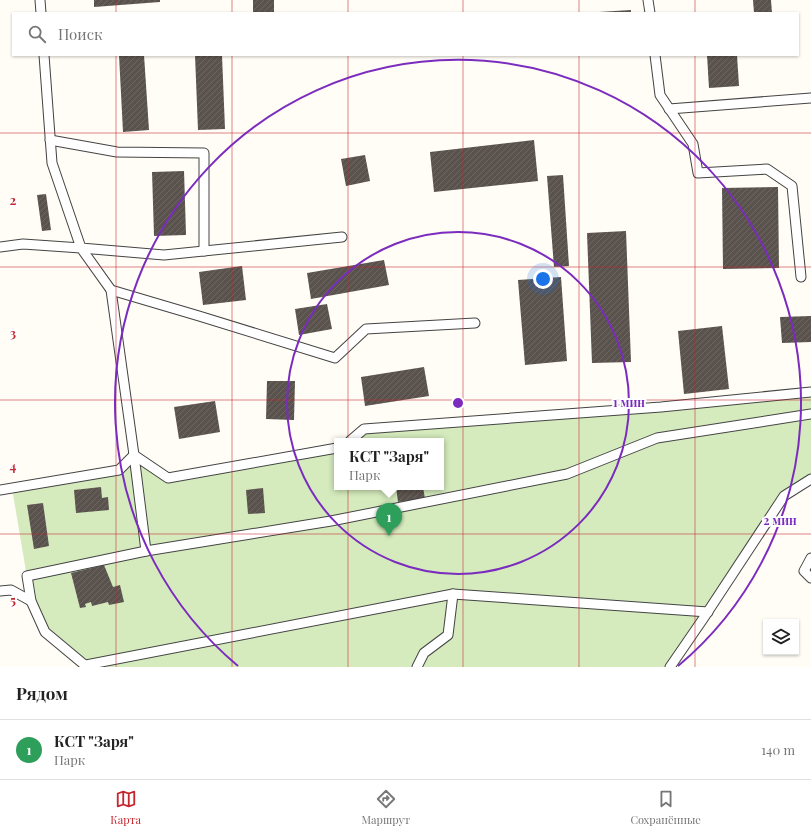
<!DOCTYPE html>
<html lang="ru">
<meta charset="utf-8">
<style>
:root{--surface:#fff;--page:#f2f2f2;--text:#222;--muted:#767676;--line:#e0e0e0;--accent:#c4262e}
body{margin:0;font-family:"Playfair Display",serif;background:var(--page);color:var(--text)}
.controls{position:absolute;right:12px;bottom:12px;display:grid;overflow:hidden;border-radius:0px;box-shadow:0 1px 3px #0004}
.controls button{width:36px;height:36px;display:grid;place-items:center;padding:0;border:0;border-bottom:1px solid var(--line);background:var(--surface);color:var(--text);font:20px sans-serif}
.you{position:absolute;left:543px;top:279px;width:14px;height:14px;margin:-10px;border:3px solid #fff;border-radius:50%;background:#1a73e8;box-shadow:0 0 0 6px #1a73e833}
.badge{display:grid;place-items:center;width:26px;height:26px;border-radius:50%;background:var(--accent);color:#fff;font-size:13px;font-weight:700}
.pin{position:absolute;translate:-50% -33px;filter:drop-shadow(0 1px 2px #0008)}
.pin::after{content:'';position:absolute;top:21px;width:14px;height:12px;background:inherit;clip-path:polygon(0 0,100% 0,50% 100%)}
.popup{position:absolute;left:334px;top:438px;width:110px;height:52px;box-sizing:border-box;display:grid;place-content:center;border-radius:0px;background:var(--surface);filter:drop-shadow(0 1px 3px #0005);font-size:13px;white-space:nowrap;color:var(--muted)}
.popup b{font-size:15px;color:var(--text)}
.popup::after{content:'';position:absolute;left:50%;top:100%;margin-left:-8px;border:8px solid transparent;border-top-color:var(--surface)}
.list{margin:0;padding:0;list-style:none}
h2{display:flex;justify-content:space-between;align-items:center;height:52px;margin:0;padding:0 16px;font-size:17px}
h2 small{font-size:13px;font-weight:400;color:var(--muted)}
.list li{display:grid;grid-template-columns:26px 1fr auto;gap:12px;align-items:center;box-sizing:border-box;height:60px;padding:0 16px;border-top:1px solid var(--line)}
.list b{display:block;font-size:15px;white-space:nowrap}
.list p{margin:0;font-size:13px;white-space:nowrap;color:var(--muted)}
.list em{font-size:13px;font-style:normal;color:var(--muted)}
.icon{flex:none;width:22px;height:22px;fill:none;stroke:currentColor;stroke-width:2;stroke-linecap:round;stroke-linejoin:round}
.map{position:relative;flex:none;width:811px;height:667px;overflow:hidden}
.search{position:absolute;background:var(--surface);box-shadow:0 1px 3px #0004;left:12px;right:12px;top:12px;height:44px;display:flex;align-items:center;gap:10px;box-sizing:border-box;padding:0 14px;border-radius:0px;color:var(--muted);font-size:15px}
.sheet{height:112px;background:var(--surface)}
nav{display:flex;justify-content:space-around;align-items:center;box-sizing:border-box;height:56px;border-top:1px solid var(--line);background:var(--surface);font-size:11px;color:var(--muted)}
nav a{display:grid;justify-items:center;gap:2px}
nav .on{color:var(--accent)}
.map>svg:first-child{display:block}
.grass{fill:#d5ebbd}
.building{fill:url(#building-hatch)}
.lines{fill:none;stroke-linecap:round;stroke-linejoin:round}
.lane-casing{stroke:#444;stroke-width:11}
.lane{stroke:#fff;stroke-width:9}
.grid{fill:none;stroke:#c4262e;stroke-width:1;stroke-opacity:0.55}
.ring{fill:none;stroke:#7b2cbf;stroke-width:2}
.grid-label{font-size:13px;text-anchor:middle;font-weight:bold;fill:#c4262e;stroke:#fff;stroke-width:4;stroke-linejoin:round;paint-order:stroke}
.centre{fill:#7b2cbf;stroke:#fff;stroke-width:2}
.ring-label{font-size:12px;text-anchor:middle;font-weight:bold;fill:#7b2cbf;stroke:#fff;stroke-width:4;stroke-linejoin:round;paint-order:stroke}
</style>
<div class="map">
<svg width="811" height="667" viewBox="0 0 811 667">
<defs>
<pattern id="building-hatch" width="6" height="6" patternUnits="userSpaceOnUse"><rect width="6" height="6" fill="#5a524d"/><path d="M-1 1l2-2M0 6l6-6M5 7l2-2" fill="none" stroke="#6d6662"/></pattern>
</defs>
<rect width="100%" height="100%" fill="#fffdf5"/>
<polygon class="grass" points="811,392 811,479 784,496 670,667 87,667 45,632 31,601 12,488 119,470 134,455 168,478 337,448 337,487 441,487 441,441 350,441 364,429"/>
<g class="building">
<polygon points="94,0 160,0 160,2 94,7"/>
<rect x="253" y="0" width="21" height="13"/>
<polygon points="753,0 771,0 772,13 754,13"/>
<polygon points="631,10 631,13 599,13 599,12"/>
<polygon points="119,55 144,55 149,130 123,132"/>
<polygon points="195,55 222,55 225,129 198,130"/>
<polygon points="707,55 737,55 739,86 709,88"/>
<polygon points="534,140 538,181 434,192 430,152"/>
<polygon points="365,155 370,181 346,186 341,159"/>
<polygon points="184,171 186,235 154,236 152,172"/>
<polygon points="563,175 569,266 554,267 547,176"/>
<polygon points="778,187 779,268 723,269 722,188"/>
<polygon points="46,194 51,230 42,231 37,195"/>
<polygon points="626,231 631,362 592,363 587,233"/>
<polygon points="384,260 389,285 311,299 307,273"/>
<polygon points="242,266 246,300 203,305 199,272"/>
<polygon points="561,277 567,361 525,365 518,280"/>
<polygon points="327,304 332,329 299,335 295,309"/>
<polygon points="811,316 811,342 782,343 780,317"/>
<polygon points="722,326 729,389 684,394 678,331"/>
<polygon points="424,367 429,396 365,406 361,377"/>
<polygon points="267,381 295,381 294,420 266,419"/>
<polygon points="215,401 220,432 179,439 174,407"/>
<polygon points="101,487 102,498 108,497 109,510 76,513 74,490"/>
<polygon points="396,487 414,487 414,488 423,487 425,499 398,502"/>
<polygon points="263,488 265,513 248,514 246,490"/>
<polygon points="43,503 49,546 34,549 27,505"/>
<polygon points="104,565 113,587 120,585 124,602 109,605 108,602 92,606 91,602 85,604 86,607 80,608 71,573"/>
</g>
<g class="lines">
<g class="lane-casing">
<g id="lane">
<polyline points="40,0 41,13"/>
<polyline points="648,0 650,13"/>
<polyline points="44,55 52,163 81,248 164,255 342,237"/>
<polyline points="655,55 660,95 693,144 698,173 767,169 792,186 801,277"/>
<polyline points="669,109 811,98"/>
<polyline points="50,140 117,152 204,153 204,251"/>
<polyline points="0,247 23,244 81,248 111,290 199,316 335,358 366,329 475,323"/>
<polyline points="111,290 134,455 146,551"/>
<polyline points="350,441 364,429 661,407 811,392"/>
<polyline points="134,455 168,478 337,448"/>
<polyline points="0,490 119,470 134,455"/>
<polyline points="811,558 804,571 811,578"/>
<polyline points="0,591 11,590 31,601"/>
<polyline points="86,665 453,594 708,612"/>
<polyline points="87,667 45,632 31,601 27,576 146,551 331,521 567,474 657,438 811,414"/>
<polyline points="417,667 424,653 448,635 453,594"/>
<polyline points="670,667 703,619 784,496 811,479"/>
</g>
</g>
<use href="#lane" class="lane"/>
</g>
<path class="grid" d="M116 0V13M232 0V13M348 0V13M463 0V13M579 0V13M695 0V13M116 55V667M232 55V667M348 55V667M463 55V667M579 55V667M695 55V667M0 133H811M0 267H811M0 400H811M0 534H811"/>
<g class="ring">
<circle cx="458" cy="403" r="171"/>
<path d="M238 666A343 343 0 1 1 678 666"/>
</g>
<g class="grid-label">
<text x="13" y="205">2</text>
<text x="13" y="338">3</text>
<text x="13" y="471">4</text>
<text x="13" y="605">5</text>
</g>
<circle cx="458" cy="403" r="6" class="centre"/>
<g class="ring-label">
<text x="629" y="407">1 мин</text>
<text x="780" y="525">2 мин</text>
</g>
</svg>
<div class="controls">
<button><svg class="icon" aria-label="layers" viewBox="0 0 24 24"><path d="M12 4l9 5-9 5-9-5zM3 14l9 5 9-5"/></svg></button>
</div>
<div class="you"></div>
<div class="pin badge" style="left:389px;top:536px;background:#2e9e5b">1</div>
<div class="popup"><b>КСТ &quot;Заря&quot;</b>Парк</div>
<div class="search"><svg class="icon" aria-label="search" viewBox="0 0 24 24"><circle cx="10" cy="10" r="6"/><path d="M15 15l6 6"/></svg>Поиск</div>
</div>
<section class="sheet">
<h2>Рядом<small></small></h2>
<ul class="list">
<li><span class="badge" style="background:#2e9e5b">1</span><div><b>КСТ &quot;Заря&quot;</b><p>Парк</p></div><em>140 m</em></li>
</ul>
</section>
<nav>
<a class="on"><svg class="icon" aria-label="map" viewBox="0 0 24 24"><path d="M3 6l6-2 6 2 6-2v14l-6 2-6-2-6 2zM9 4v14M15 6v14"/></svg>Карта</a>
<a><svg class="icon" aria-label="directions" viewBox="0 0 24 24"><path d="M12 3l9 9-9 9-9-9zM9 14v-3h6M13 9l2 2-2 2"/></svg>Маршрут</a>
<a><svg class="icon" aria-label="saved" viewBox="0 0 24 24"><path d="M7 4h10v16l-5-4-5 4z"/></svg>Сохранённые</a>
</nav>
